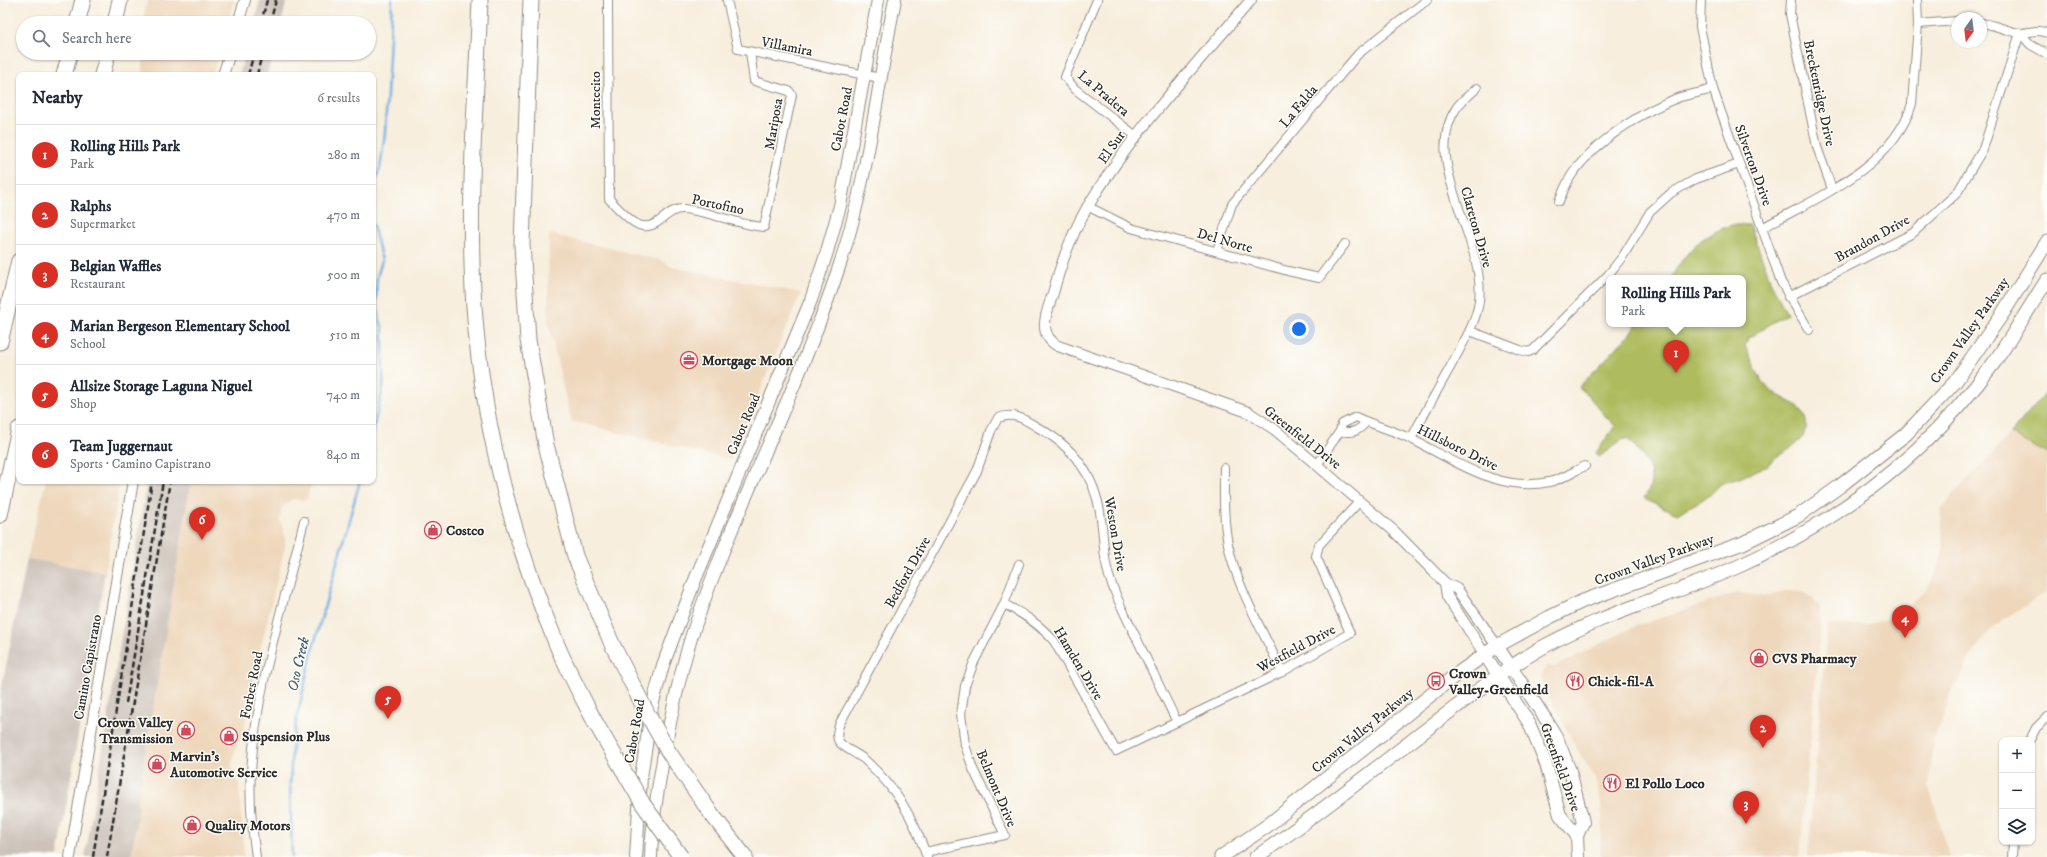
<!DOCTYPE html>
<meta charset="utf-8">
<style>
:root{--surface:#fff;--page:#f2f2f3;--text:#1f2937;--muted:#747a83;--line:#e0e1e3;--accent:#d93025}
body{margin:0;font-family:"IM FELL DW Pica",serif;background:var(--page);color:var(--text)}
.controls{position:absolute;right:12px;bottom:12px;display:grid;overflow:hidden;border-radius:8px;box-shadow:0 1px 3px #0004}
.controls button{width:36px;height:36px;display:grid;place-items:center;padding:0;border:0;border-bottom:1px solid var(--line);background:var(--surface);color:var(--text);font:20px sans-serif}
.compass{position:absolute;left:1951px;top:12px;width:36px;height:36px;border-radius:50%;background:var(--surface);box-shadow:0 1px 3px #0004;rotate:194deg}
.you{position:absolute;left:1299px;top:329px;width:14px;height:14px;margin:-10px;border:3px solid #fff;border-radius:50%;background:#1a73e8;box-shadow:0 0 0 6px #1a73e833}
.badge{display:grid;place-items:center;width:26px;height:26px;border-radius:50%;background:var(--accent);color:#fff;font-size:13px;font-weight:700}
.pin{position:absolute;translate:-50% -33px;filter:drop-shadow(0 1px 2px #0008)}
.pin::after{content:'';position:absolute;top:21px;width:14px;height:12px;background:inherit;clip-path:polygon(0 0,100% 0,50% 100%)}
.popup{position:absolute;left:1606px;top:275px;width:140px;height:52px;box-sizing:border-box;display:grid;place-content:center;border-radius:8px;background:var(--surface);filter:drop-shadow(0 1px 3px #0005);font-size:13px;white-space:nowrap;color:var(--muted)}
.popup b{font-size:15px;color:var(--text)}
.popup::after{content:'';position:absolute;left:50%;top:100%;margin-left:-8px;border:8px solid transparent;border-top-color:var(--surface)}
.list{margin:0;padding:0;list-style:none}
h2{display:flex;justify-content:space-between;align-items:center;height:52px;margin:0;padding:0 16px;font-size:17px}
h2 small{font-size:13px;font-weight:400;color:var(--muted)}
.list li{display:grid;grid-template-columns:26px 1fr auto;gap:12px;align-items:center;box-sizing:border-box;height:60px;padding:0 16px;border-top:1px solid var(--line)}
.list b{display:block;font-size:15px;white-space:nowrap}
.list p{margin:0;font-size:13px;white-space:nowrap;color:var(--muted)}
.list em{font-size:13px;font-style:normal;color:var(--muted)}
.icon{flex:none;width:22px;height:22px;fill:none;stroke:currentColor;stroke-width:2;stroke-linecap:round;stroke-linejoin:round}
.map{position:relative;flex:none;width:2047px;height:857px;overflow:hidden}
.search{position:absolute;background:var(--surface);box-shadow:0 1px 3px #0004;left:16px;top:16px;width:360px;height:44px;display:flex;align-items:center;gap:10px;box-sizing:border-box;padding:0 14px;border-radius:22px;color:var(--muted);font-size:15px}
.panel{position:absolute;background:var(--surface);box-shadow:0 1px 3px #0004;left:16px;top:72px;width:360px;height:412px;border-radius:8px}
.map>svg:first-child{display:block}
.built{fill:#eed7bb}
.industrial{fill:#ccc2b9}
.green{fill:#aebc5f;stroke:#6c7445}
.lines{fill:none;stroke-linecap:round;stroke-linejoin:round}
.stream{stroke:#6eb0e3;stroke-width:2.5}
.minor-casing{stroke:#918c84;stroke-width:10}
.tertiary-casing{stroke:#918c84;stroke-width:12}
.secondary-casing{stroke:#918c84;stroke-width:14}
.primary-casing{stroke:#918c84;stroke-width:15}
.motorway-casing{stroke:#918c84;stroke-width:17}
.minor{stroke:#fff;stroke-width:8}
.tertiary{stroke:#fff;stroke-width:10}
.secondary{stroke:#fff;stroke-width:12}
.primary{stroke:#fff;stroke-width:13}
.motorway{stroke:#fff;stroke-width:15}
.rail{stroke:#2b2b2b;stroke-width:2.5;stroke-dasharray:6 3;stroke-linecap:butt}
.motorway-bridge-casing{stroke:#918c84;stroke-width:17;stroke-linecap:butt}
.motorway-bridge{stroke:#fff;stroke-width:15}
.labels{text-anchor:middle;stroke-width:3;stroke-linejoin:round;paint-order:stroke}
.street-label{font-size:14px;fill:#2b2b2b;stroke:#fdfcf7}
.poi-label{font-size:14px;font-weight:bold;fill:#2b2b2b;stroke:#fdfcf7;text-anchor:start}
.water-label{font-size:15px;font-style:italic;fill:#425a6b;stroke:#fdfcf7}
</style>
<div class="map">
<svg width="2047" height="857" viewBox="0 0 2047 857">
<rect width="100%" height="100%" fill="#fdfcf7"/>
<filter id="ink" filterUnits="userSpaceOnUse"><feTurbulence type="fractalNoise" baseFrequency=".025" numOctaves="2"/><feDisplacementMap in="SourceGraphic" scale="8" xChannelSelector="R" yChannelSelector="G"/><feConvolveMatrix kernelMatrix="1 2 1 2 8 2 1 2 1" color-interpolation-filters="sRGB"/></filter>
<filter id="wash" filterUnits="userSpaceOnUse"><feTurbulence type="fractalNoise" baseFrequency=".012" numOctaves="4" result="noise"/><feDisplacementMap in="SourceGraphic" scale="16" xChannelSelector="R" yChannelSelector="G"/><feGaussianBlur stdDeviation="0.9" result="paint"/><feColorMatrix in="noise" values="0 0 0 0 0 0 0 0 0 0 0 0 0 0 0 0 0 1.4 0 .05"/><feComposite in="paint" operator="in"/></filter>
<g filter="url(#wash)">
<rect width="100%" height="100%" fill="#f7eedd"/>
<g class="built">
<polygon points="148,0 234,0 228,23 144,23 144,12"/>
<polygon points="143,53 219,53 213,75 143,75"/>
<polygon points="549,234 660,260 673,267 801,293 731,460 571,421 548,321"/>
<polygon points="2010,434 2047,454 2047,592 2007,617 1991,630 1978,646 1971,655 1962,675 1950,694 1947,708 1933,740 1929,788 1950,857 1808,857 1827,625 1866,625 1886,619 1909,606 1927,589 1938,569 1944,547 1940,509"/>
<polygon points="46,481 120,481 105,572 27,559"/>
<polygon points="191,481 312,481 307,500 292,499 284,505 281,510 280,520 285,536 285,546 255,672 243,734 234,753 232,766 239,786 244,857 131,857 139,806 137,805"/>
<polygon points="1785,591 1800,591 1813,598 1820,608 1820,630 1800,857 1600,857 1602,817 1600,796 1594,776 1578,751 1539,678 1548,666 1555,667 1631,628 1736,593 1769,596"/>
</g>
<g class="industrial">
<polygon points="260,0 287,0 281,23 254,23"/>
<polygon points="245,53 273,53 267,75 239,75"/>
<polygon points="147,481 191,481 137,805 139,806 131,857 85,857"/>
<polygon points="27,559 105,572 58,857 0,857 0,696"/>
</g>
<g class="green">
<path d="M1732 225H1750L1772 285 1787 314 1748 338 1745 346 1762 382 1774 393 1798 406 1805 417 1807 426 1803 437 1790 449 1776 457 1768 465 1742 477 1721 484 1709 496 1677 514 1644 498C1661 476 1644 454 1627 439H1623L1599 457 1596 453 1615 426C1602 414 1593 399 1579 387L1627 337 1637 324H1743V278H1671C1687 250 1701 235 1732 225Z"/>
<polygon points="2047,391 2047,454 2010,434"/>
</g>
<g class="lines">
<g class="stream">
<polyline points="373,187 380,169 385,133 392,0"/>
<polyline points="373,225 382,260 377,278 376,304 383,330 383,387 373,431"/>
<polyline points="292,857 290,785 292,748 297,717 313,648 360,481"/>
</g>
</g>
</g>
<g filter="url(#ink)">
<g class="lines">
<g class="minor-casing">
<g id="minor">
<path d="M608 0 609 199C616 206 630 222 639 225 658 232 666 208 683 209 710 211 737 225 764 227L792 95 789 91 754 81 750 52"/>
<polyline points="727,0 738,49 880,78"/>
<polyline points="1097,0 1065,77 1075,89 1136,136"/>
<polyline points="1701,0 1700,27 1713,89 1781,282 1809,330"/>
<polyline points="1791,0 1790,14 1817,147 1832,189"/>
<path d="M1981 23C1994 24 2011 33 2022 33 2032 32 2038 29 2047 33"/>
<polyline points="1918,24 1957,21"/>
<polyline points="2020,33 2031,45 2047,54"/>
<path d="M1559 201C1563 192 1567 181 1573 173 1596 141 1644 110 1680 97 1691 94 1703 92 1713 89"/>
<polyline points="1087,206 1131,228 1288,271 1319,278 1345,244"/>
<path d="M1762 228C1816 198 1892 168 1912 104L1918 24 1917 0"/>
<polyline points="1217,251 1232,204 1358,54 1427,0"/>
<polyline points="1788,297 1913,233 1957,193 1983,149 2020,33"/>
<polyline points="1470,331 1520,350 1528,352 1533,350 1608,275 1623,256 1650,212 1671,193 1696,179 1739,164"/>
<path d="M1340 431C1352 434 1359 431 1366 422"/>
<path d="M1411 439C1424 414 1438 389 1452 364 1462 344 1476 324 1479 301 1487 241 1419 162 1457 107 1462 100 1471 94 1477 88"/>
<path d="M1317 465 1340 431 1342 424 1356 417C1375 426 1394 430 1413 440 1455 461 1499 493 1549 482 1561 480 1574 471 1585 466"/>
<path d="M1224 468C1224 493 1223 519 1228 544 1236 586 1264 633 1282 672"/>
<path d="M1004 604C1024 614 1039 624 1054 641L1116 751 1282 672 1350 633 1316 556 1319 545 1359 502"/>
<polyline points="2030,740 2036,728 2047,717"/>
<polyline points="925,852 1005,835 973,769 965,745 961,714 965,686 974,662 1004,604 1019,564"/>
<path d="M256 857C252 829 249 801 251 772 256 687 284 604 304 521"/>
<path d="M927 857C913 817 897 789 865 760 858 754 847 750 840 743 835 737 837 730 840 723L977 471 991 431 998 418C1014 412 1024 419 1037 427 1075 447 1096 477 1101 519 1104 538 1103 558 1109 576 1116 598 1126 617 1136 637 1150 666 1163 694 1177 722"/>
<polyline points="2012,857 2013,842"/>
</g>
</g>
<g class="tertiary-casing">
<g id="tertiary">
<path d="M1251 0C1195 66 1133 131 1088 206 1072 233 1061 263 1053 293 1047 312 1036 334 1058 346L1248 412 1274 429 1317 465 1394 531 1445 583 1457 589 1497 646"/>
<polyline points="238,23 245,0"/>
<polyline points="223,75 230,53"/>
<polyline points="1445,583 1447,596 1485,655"/>
<polyline points="70,857 133,481"/>
</g>
</g>
<g class="secondary-casing">
<g id="secondary">
<polyline points="1497,646 1547,721 1557,738 1570,771 1583,822 1577,836 1578,857"/>
<polyline points="1485,655 1529,723 1546,764 1560,815 1577,836"/>
<polyline points="636,857 641,777 652,706 663,665 695,580 811,300 826,255 840,206 878,0"/>
<path d="M651 857C652 822 658 788 664 754 672 710 681 666 696 623 738 501 800 387 840 264 868 180 877 87 895 0"/>
</g>
</g>
<g class="primary-casing">
<g id="primary">
<polyline points="1221,857 1267,826 1457,674 1497,646 1550,617 1583,601 1743,543 1798,516 1840,486 1906,434 1955,382 2003,313 2047,242"/>
<path d="M1256 857C1321 813 1382 763 1444 716 1476 692 1508 667 1543 647 1604 613 1673 595 1737 567 1840 521 1926 455 1993 364 2012 337 2029 308 2047 280"/>
</g>
</g>
<g class="motorway-casing">
<g id="motorway">
<path d="M480 0C476 101 467 204 474 306 482 422 512 538 557 645 568 671 582 697 595 722"/>
<polyline points="531,0 522,244 528,340 546,445 560,498 575,556 612,644"/>
<polyline points="77,23 83,0"/>
<polyline points="115,23 120,0"/>
<polyline points="64,75 70,53"/>
<polyline points="102,75 108,53"/>
<polyline points="0,342 19,261"/>
<polyline points="0,515 19,429"/>
<polyline points="710,812 745,857"/>
</g>
</g>
<use href="#minor" class="minor"/>
<use href="#tertiary" class="tertiary"/>
<use href="#secondary" class="secondary"/>
<use href="#primary" class="primary"/>
<use href="#motorway" class="motorway"/>
<g class="rail">
<polyline points="261,23 267,0"/>
<polyline points="270,23 276,0"/>
<polyline points="248,75 254,53"/>
<polyline points="257,75 262,53"/>
<polyline points="126,703 163,481"/>
<polyline points="93,857 152,481"/>
<polyline points="107,857 170,481"/>
</g>
<g class="motorway-bridge-casing">
<g id="motorway-bridge">
<polyline points="612,644 648,715 668,751 710,812"/>
<polyline points="595,722 643,804 681,857"/>
</g>
</g>
<use href="#motorway-bridge" class="motorway-bridge"/>
</g>
</g>
<defs>
<g id="office-ring" transform="scale(0.9)"><circle r="9.5" fill="#fdfcf7" stroke="#d1495b" stroke-width="1.5"/><path d="M-6-3h4V-5.5h4V-3h4V5H-6ZM-1-4.5V-3h2v-1.5ZM-6 0V1H6V0Z" fill="#d1495b"/></g>
<g id="shop-ring" transform="scale(0.9)"><circle r="9.5" fill="#fdfcf7" stroke="#d1495b" stroke-width="1.5"/><path d="M-5-2.5h2.3a2.7 3.5 0 0 1 5.4 0H5L5.5 6h-11ZM-1.5-2.5h3a1.5 2.3 0 0 0-3 0Z" fill="#d1495b"/></g>
<g id="bus-ring" transform="scale(0.9)"><circle r="9.5" fill="#fdfcf7" stroke="#d1495b" stroke-width="1.5"/><path d="M-5-6H5V4H4V6H2V4H-2V6H-4V4H-5ZM-3.5-4V0h7V-4ZM-3.5 1.2v1.5H-2V1.2ZM2 1.2v1.5H3.5V1.2Z" fill="#d1495b"/></g>
<g id="restaurant-ring" transform="scale(0.9)"><circle r="9.5" fill="#fdfcf7" stroke="#d1495b" stroke-width="1.5"/><path d="M-5-6h1v4h1v-4h1v4h1v-4h1v5L-1.5 .5V6h-2V.5L-5-1ZM5-6V6H3V1.5H1.5Q1.5-4 5-6Z" fill="#d1495b"/></g>
</defs>
<g fill-rule="evenodd">
<use href="#office-ring" x="689" y="360"/>
<use href="#shop-ring" x="433" y="530"/>
<use href="#shop-ring" x="1759" y="658"/>
<use href="#bus-ring" x="1436" y="681"/>
<use href="#restaurant-ring" x="1575" y="681"/>
<use href="#shop-ring" x="186" y="730"/>
<use href="#shop-ring" x="229" y="736"/>
<use href="#shop-ring" x="157" y="764"/>
<use href="#restaurant-ring" x="1612" y="783"/>
<use href="#shop-ring" x="192" y="825"/>
</g>
<g class="labels">
<g class="street-label">
<text transform="translate(787 46) rotate(11)" y="5">Villamira</text>
<text transform="translate(1104 93) rotate(40)" y="5">La Pradera</text>
<text transform="translate(1820 93) rotate(78)" y="5">Breckenridge Drive</text>
<text transform="translate(595 100) rotate(-90)" y="5">Montecito</text>
<text transform="translate(1298 106) rotate(-50)" y="5">La Falda</text>
<text transform="translate(841 119) rotate(-79)" y="5">Cabot Road</text>
<text transform="translate(773 124) rotate(-80)" y="5">Mariposa</text>
<text transform="translate(1111 147) rotate(-55)" y="5">El Sur</text>
<text transform="translate(1754 165) rotate(70)" y="5">Silverton Drive</text>
<text transform="translate(718 204) rotate(12)" y="5">Portofino</text>
<text transform="translate(1477 227) rotate(74)" y="5">Clareton Drive</text>
<text transform="translate(1872 238) rotate(-29)" y="5">Brandon Drive</text>
<text transform="translate(1225 240) rotate(16)" y="5">Del Norte</text>
<text transform="translate(1969 330) rotate(-55)" y="5">Crown Valley Parkway</text>
<text transform="translate(743 424) rotate(-67)" y="5">Cabot Road</text>
<text transform="translate(1303 437) rotate(38)" y="5">Greenfield Drive</text>
<text transform="translate(1458 447) rotate(26)" y="5">Hillsboro Drive</text>
<text transform="translate(1116 534) rotate(80)" y="5">Weston Drive</text>
<text transform="translate(1654 559) rotate(-20)" y="5">Crown Valley Parkway</text>
<text transform="translate(907 572) rotate(-61)" y="5">Bedford Drive</text>
<text transform="translate(1296 648) rotate(-28)" y="5">Westfield Drive</text>
<text transform="translate(1079 663) rotate(59)" y="5">Hamden Drive</text>
<text transform="translate(87 667) rotate(-80)" y="5">Camino Capistrano</text>
<text transform="translate(251 685) rotate(-79)" y="5">Forbes Road</text>
<text transform="translate(1362 730) rotate(-39)" y="5">Crown Valley Parkway</text>
<text transform="translate(634 731) rotate(-80)" y="5">Cabot Road</text>
<text transform="translate(1561 767) rotate(70)" y="5">Greenfield Drive</text>
<text transform="translate(997 788) rotate(67)" y="5">Belmont Drive</text>
</g>
<g class="poi-label">
<text x="702" y="365">Mortgage Moon</text>
<text x="446" y="535">Costco</text>
<text x="1772" y="663">CVS Pharmacy</text>
<text x="1449" y="678">Crown<tspan x="1449" dy="16">Valley-Greenfield</tspan></text>
<text x="1588" y="686">Chick-fil-A</text>
<text x="173" y="727" text-anchor="end">Crown Valley<tspan x="173" dy="16">Transmission</tspan></text>
<text x="242" y="741">Suspension Plus</text>
<text x="170" y="761">Marvin's<tspan x="170" dy="16">Automotive Service</tspan></text>
<text x="1625" y="788">El Pollo Loco</text>
<text x="205" y="830">Quality Motors</text>
</g>
<g class="water-label">
<text transform="translate(298 664) rotate(-77)" y="5">Oso Creek</text>
</g>
</g>
</svg>
<div class="controls">
<button>+</button>
<button>−</button>
<button><svg class="icon" aria-label="layers" viewBox="0 0 24 24"><path d="M12 4l9 5-9 5-9-5zM3 14l9 5 9-5"/></svg></button>
</div>
<svg class="compass" viewBox="-18 -18 36 36"><path d="M0-13l5 13h-10z" fill="#e53935"/><path d="M0 13l5-13h-10z" fill="#747a83"/></svg>
<div class="you"></div>
<div class="pin badge" style="left:1676px;top:373px">1</div>
<div class="popup"><b>Rolling Hills Park</b>Park</div>
<div class="pin badge" style="left:1763px;top:748px">2</div>
<div class="pin badge" style="left:1746px;top:824px">3</div>
<div class="pin badge" style="left:1905px;top:638px">4</div>
<div class="pin badge" style="left:388px;top:719px">5</div>
<div class="pin badge" style="left:202px;top:540px">6</div>
<div class="search"><svg class="icon" aria-label="search" viewBox="0 0 24 24"><circle cx="10" cy="10" r="6"/><path d="M15 15l6 6"/></svg>Search here</div>
<section class="panel">
<h2>Nearby<small>6 results</small></h2>
<ul class="list">
<li><span class="badge">1</span><div><b>Rolling Hills Park</b><p>Park</p></div><em>280 m</em></li>
<li><span class="badge">2</span><div><b>Ralphs</b><p>Supermarket</p></div><em>470 m</em></li>
<li><span class="badge">3</span><div><b>Belgian Waffles</b><p>Restaurant</p></div><em>500 m</em></li>
<li><span class="badge">4</span><div><b>Marian Bergeson Elementary School</b><p>School</p></div><em>510 m</em></li>
<li><span class="badge">5</span><div><b>Allsize Storage Laguna Niguel</b><p>Shop</p></div><em>740 m</em></li>
<li><span class="badge">6</span><div><b>Team Juggernaut</b><p>Sports · Camino Capistrano</p></div><em>840 m</em></li>
</ul>
</section>
</div>
